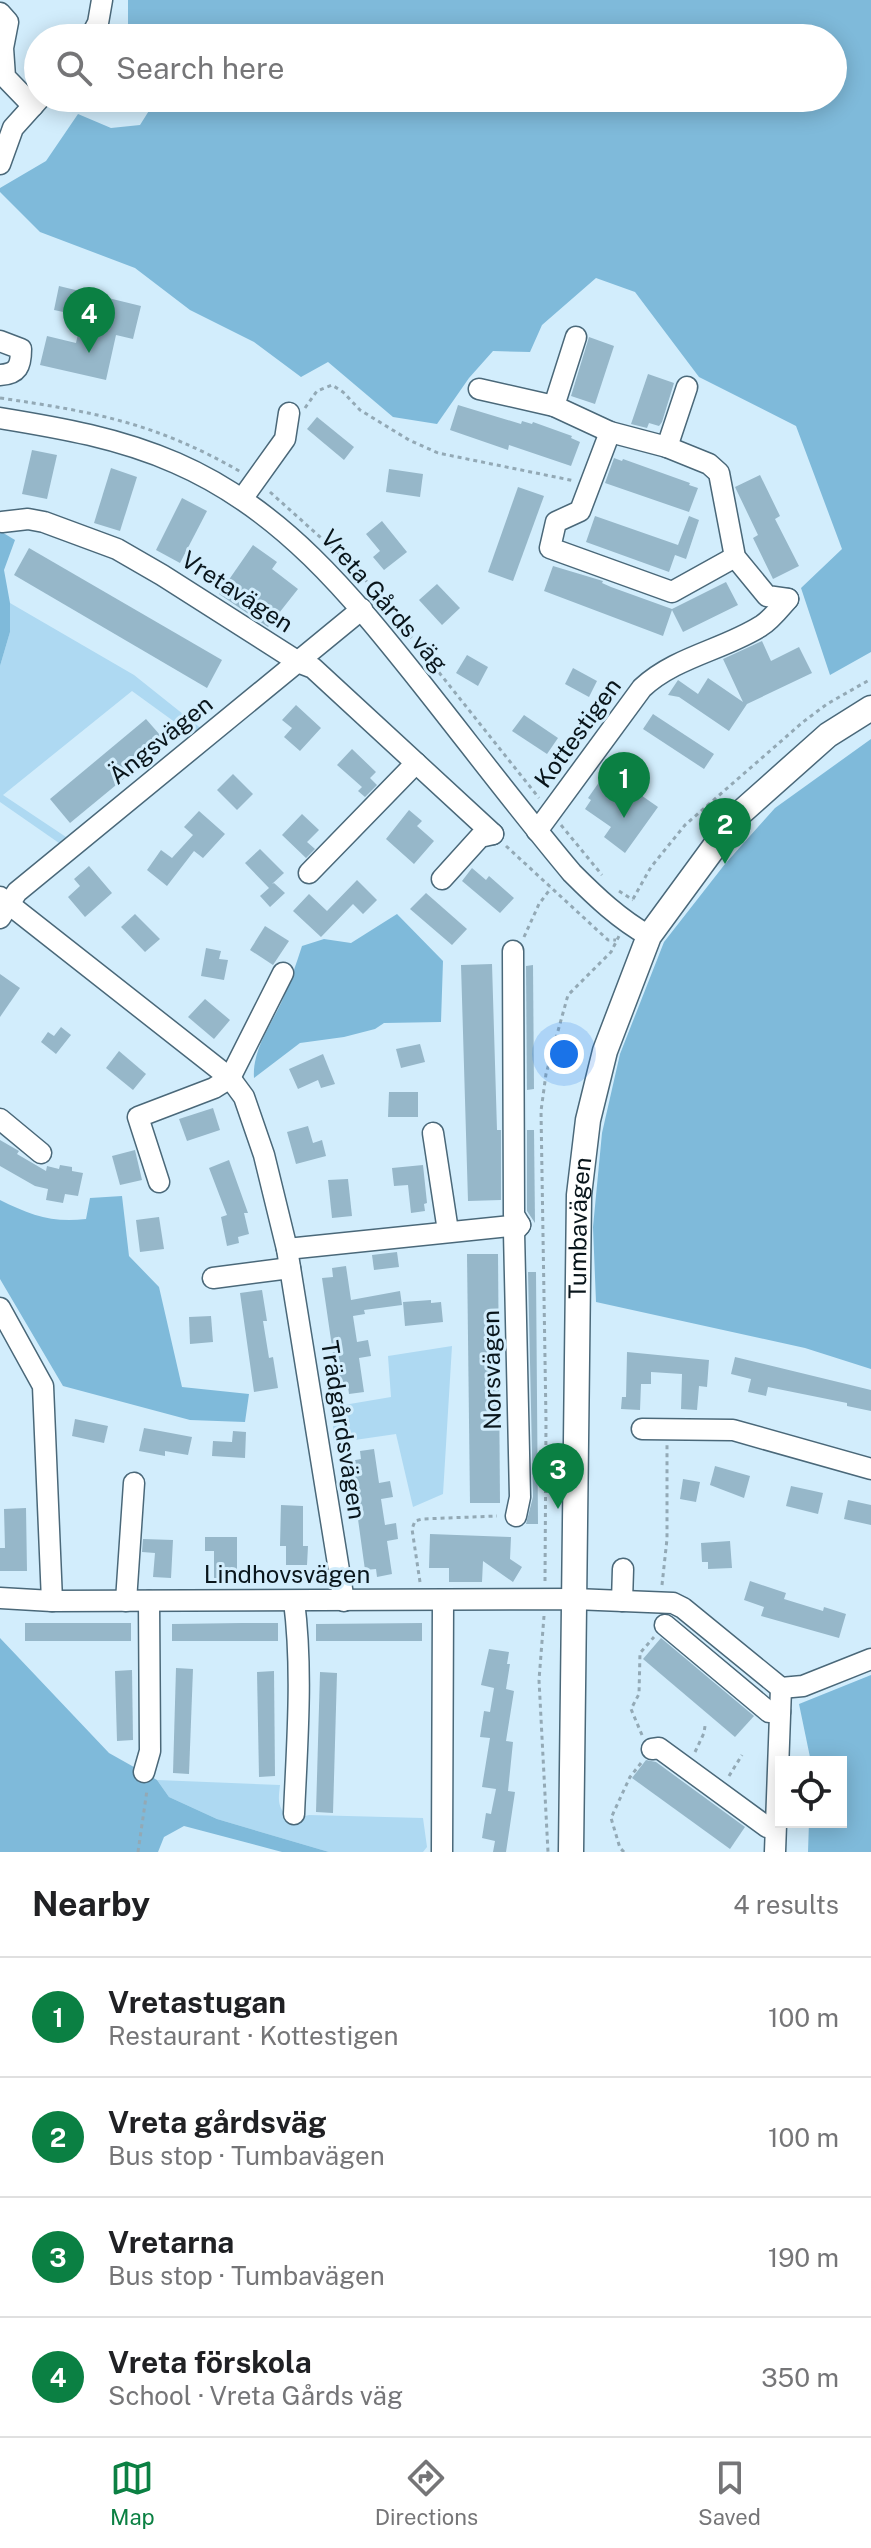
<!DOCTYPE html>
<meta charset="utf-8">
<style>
:root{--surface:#fff;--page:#f6f6f6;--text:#202124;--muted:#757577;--line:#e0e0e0;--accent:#0b8043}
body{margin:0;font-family:"Public Sans",sans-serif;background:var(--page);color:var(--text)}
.controls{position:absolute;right:24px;bottom:24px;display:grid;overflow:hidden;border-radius:0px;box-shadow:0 4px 20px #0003}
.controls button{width:72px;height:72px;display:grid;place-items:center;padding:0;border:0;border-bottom:2px solid var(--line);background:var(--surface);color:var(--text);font:40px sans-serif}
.you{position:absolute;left:564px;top:1054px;width:28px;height:28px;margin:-20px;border:6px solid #fff;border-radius:50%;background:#1a73e8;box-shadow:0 0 0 12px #1a73e833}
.badge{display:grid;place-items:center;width:52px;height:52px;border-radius:50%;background:var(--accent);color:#fff;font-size:26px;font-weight:700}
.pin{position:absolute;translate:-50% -66px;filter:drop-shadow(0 2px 4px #0008)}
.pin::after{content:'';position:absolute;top:42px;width:28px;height:24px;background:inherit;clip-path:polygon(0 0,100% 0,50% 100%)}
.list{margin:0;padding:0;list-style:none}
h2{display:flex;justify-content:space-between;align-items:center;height:104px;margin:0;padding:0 32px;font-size:34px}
h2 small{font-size:26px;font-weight:400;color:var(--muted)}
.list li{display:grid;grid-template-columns:52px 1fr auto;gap:24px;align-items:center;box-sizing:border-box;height:120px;padding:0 32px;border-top:2px solid var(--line)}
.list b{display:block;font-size:30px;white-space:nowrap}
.list p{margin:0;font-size:26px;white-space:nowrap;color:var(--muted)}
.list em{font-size:26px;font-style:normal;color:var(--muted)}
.icon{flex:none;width:44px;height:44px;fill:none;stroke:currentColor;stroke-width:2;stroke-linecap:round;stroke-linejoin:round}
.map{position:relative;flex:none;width:871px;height:1852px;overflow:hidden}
.search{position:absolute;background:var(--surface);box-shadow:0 4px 20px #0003;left:24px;right:24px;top:24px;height:88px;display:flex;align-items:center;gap:20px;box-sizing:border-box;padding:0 28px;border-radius:44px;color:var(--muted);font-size:30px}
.sheet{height:584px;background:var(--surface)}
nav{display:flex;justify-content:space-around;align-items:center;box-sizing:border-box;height:112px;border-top:2px solid var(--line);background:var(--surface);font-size:22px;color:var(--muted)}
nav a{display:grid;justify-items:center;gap:4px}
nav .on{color:var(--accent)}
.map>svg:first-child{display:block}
.green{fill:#aed9f2}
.forest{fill:#7fbada}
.building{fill:#96b7c9}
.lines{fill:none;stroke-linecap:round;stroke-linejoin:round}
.minor-casing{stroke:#4a6879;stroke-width:23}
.major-casing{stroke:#4a6879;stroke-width:27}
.path{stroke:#93a9b5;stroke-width:3;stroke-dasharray:4 4;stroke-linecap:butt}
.minor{stroke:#fff;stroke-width:20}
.major{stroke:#fff;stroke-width:24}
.labels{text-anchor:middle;stroke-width:6;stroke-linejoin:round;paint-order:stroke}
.street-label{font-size:24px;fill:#09151b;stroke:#d2edfc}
</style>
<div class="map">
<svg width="871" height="1852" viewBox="0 0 871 1852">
<rect width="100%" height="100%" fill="#d2edfc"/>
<g class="green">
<polygon points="10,603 134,675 203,730 194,736 132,691 3,795 66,837 59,843 0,802 0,666 10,632"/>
<polygon points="452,1346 443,1494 413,1507 396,1434 334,1443 332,1407 391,1397 388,1356"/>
<path d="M157 1780 280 1785C278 1802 277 1810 293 1819L309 1815 423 1818 427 1847 423 1852H329L217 1819 169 1797Z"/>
</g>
<g class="forest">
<polygon points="128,0 871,0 871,652 830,675 801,588 842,549 796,426 699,377 635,292 596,278 542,325 530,352 493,351 469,378 437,424 393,417 328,362 301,377 254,342 190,310 135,268 40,232 0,192 0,188 46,161 78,114 111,128 140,125 157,98 833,98 833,38 136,38 128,27"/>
<polygon points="0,531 15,540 4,570 10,603 10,632 0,666"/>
<polygon points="871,739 871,1369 805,1348 596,1302 593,1227 602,1133 620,1054 664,942 725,864 775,808"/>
<path d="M397 914 443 961 441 1022 384 1023 375 1029 344 1037 300 1043 254 1078C252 1050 271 1025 282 1001 290 983 296 964 302 946L324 939 351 943Z"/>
<path d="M122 1196 129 1256 159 1287 182 1387 249 1394 245 1422 190 1420 63 1386 0 1279V1200C30 1215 52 1223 86 1219L90 1198Z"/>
<polygon points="0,1638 109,1753 157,1780 169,1797 217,1819 329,1852 282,1852 184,1826 164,1837 158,1852 0,1852"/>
<polygon points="871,1675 871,1852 808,1852 809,1822 841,1822 841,1762 811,1762 799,1704"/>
</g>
<g class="building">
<polygon points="59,286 141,306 133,339 116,335 106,380 40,365 47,336 76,343 82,316 54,310"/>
<polygon points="589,337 614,346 595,404 571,396"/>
<polygon points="648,374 674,383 662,422 659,426 649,423 647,428 631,424"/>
<polygon points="458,405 521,424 522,421 532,424 533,422 572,436 571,438 580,442 571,466 509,445 508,450 450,430"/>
<polygon points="317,417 354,447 344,460 307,429"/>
<polygon points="32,450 57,455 47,499 22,494"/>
<polygon points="614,458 622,461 623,459 690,483 689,485 698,488 689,512 605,483"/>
<polygon points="111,468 137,477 120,531 94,523"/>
<polygon points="389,469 423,474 420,497 386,492"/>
<polygon points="760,475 780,516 775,519 799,566 773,579 753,538 758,535 735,487"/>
<polygon points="518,487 544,496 513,581 488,572"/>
<polygon points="182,498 207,511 180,563 156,550"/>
<polygon points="595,516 678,545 689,516 699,520 686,559 675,555 669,572 586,542"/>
<polygon points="382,521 407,552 384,570 373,557 380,551 366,534"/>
<polygon points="253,545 277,562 272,569 298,589 268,627 219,594"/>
<polygon points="29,548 222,660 207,688 14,575"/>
<polygon points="553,566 603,581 602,583 611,587 672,609 726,582 738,605 683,632 672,610 663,636 544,591"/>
<polygon points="437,584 460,608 442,625 419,600"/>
<polygon points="762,641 771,661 799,647 812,673 747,704 729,731 679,697 668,695 678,680 698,694 708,678 743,702 723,659"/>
<polygon points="467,655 488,667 478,686 456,673"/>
<polygon points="573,668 597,681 589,697 565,684"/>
<polygon points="296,705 321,728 300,751 284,737 292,728 282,720"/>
<polygon points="653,714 714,754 704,769 643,729"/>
<polygon points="524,715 558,738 547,754 512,731"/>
<polygon points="146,719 167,743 70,823 50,799"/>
<polygon points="352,749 376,772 370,778 377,785 365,797 358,791 362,787 337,765"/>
<polygon points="233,774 253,794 237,810 217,790"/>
<polygon points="615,777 658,807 625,853 604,837 611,827 585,809 591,800 588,798 602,778 610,784"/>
<polygon points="409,810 422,821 417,826 434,841 414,864 386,839"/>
<polygon points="199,811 225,834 203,858 194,851 167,886 147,870 161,850 172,858 193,835 184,827"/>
<polygon points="302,814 319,830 307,842 315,849 306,858 282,835"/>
<polygon points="260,849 284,873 272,884 274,883 285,893 270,907 260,896 269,888 245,863"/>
<polygon points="89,866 112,893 85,917 68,897 80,886 74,879"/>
<polygon points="472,868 486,880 489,876 514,898 500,913 462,881"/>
<polygon points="357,880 377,900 363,914 353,904 321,937 293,911 309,894 327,911"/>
<polygon points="426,893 467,929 452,945 410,909"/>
<polygon points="135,914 160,939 145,952 121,927"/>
<polygon points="265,926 289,941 273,965 250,950"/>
<polygon points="206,948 221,951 219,959 228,960 224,980 201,976"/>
<polygon points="492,964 497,1130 501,1130 501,1200 468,1201 461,965"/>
<polygon points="533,965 534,1089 527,1090 526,966"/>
<polygon points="0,974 20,988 0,1017"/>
<polygon points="205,999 230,1020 214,1039 188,1017"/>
<polygon points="61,1027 71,1035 56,1054 41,1042 48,1032 54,1036"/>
<polygon points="420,1044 425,1062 401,1068 396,1049"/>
<polygon points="119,1051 146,1074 133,1090 106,1068"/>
<polygon points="323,1054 335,1084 321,1088 318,1080 298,1089 289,1069"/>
<polygon points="389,1092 418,1092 418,1117 388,1117"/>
<polygon points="213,1108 220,1130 187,1141 179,1119"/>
<polygon points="308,1126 313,1143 322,1140 326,1156 296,1164 287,1132"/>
<polygon points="527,1130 534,1130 535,1223 527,1211"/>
<polygon points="0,1140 19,1151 17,1154 46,1171 47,1166 59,1169 60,1165 72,1167 72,1171 83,1173 78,1196 65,1194 63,1203 46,1200 48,1189 35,1186 0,1166"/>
<polygon points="135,1150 142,1180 120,1185 112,1156"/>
<polygon points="229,1160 248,1213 244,1213 249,1234 238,1237 239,1243 227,1246 221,1217 227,1215 209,1168"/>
<polygon points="423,1165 427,1203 424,1204 425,1211 411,1213 408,1185 394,1186 392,1168"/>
<polygon points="348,1179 352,1216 332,1218 328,1180"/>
<polygon points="159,1217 164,1249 140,1252 136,1220"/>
<polygon points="397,1252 399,1267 374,1270 372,1255"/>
<polygon points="467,1254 498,1254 500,1503 470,1503"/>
<polygon points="346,1266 351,1300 400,1291 402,1305 364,1310 365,1314 353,1316 357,1342 368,1340 371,1356 359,1358 364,1392 349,1394 348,1386 338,1388 322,1278 333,1277 332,1268"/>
<polygon points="528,1272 536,1272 538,1524 526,1524 533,1497"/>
<polygon points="262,1290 267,1321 263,1321 269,1358 273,1357 278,1388 254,1392 240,1293"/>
<polygon points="431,1300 431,1303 441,1302 443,1322 405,1326 403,1302"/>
<polygon points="211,1316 213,1342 190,1344 189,1317"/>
<polygon points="627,1352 709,1360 707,1387 699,1386 697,1410 681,1409 682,1374 651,1372 651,1384 641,1384 640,1410 621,1409 622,1397 626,1397"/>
<polygon points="735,1357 871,1390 871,1411 847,1406 847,1403 768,1387 766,1396 748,1392 751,1379 731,1374"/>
<polygon points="75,1419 108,1426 104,1443 72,1436"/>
<polygon points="144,1428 192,1437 188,1455 165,1451 165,1456 139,1451"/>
<polygon points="233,1431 246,1432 245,1458 212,1456 213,1441 232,1442"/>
<polygon points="374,1449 379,1483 390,1481 393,1497 381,1499 385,1525 396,1523 398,1539 387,1541 392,1574 377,1577 376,1569 365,1570 350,1461 361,1459 360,1451"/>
<polygon points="715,1466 750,1476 744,1498 710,1485"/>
<polygon points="683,1479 700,1482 696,1502 680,1499"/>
<polygon points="791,1486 823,1493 818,1514 786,1506"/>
<polygon points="848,1500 871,1505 871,1525 844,1519"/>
<polygon points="281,1505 303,1506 303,1546 308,1546 307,1565 286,1565 286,1546 280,1546"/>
<polygon points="26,1508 27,1571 0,1571 0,1548 5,1548 4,1509"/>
<polygon points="430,1534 511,1537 510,1559 522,1567 513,1582 483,1561 482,1582 449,1582 449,1568 429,1568"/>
<polygon points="205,1537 237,1537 237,1578 214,1578 214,1551 205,1551"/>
<polygon points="143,1539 173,1540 171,1578 153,1577 155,1553 142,1552"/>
<polygon points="730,1541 732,1568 708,1569 708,1562 702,1562 701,1543"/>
<polygon points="750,1581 786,1593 784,1599 823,1611 824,1607 846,1614 839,1638 761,1616 764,1607 744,1600"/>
<rect x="25" y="1623" width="106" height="18"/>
<polygon points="242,1623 278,1623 278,1641 172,1641 172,1624"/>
<polygon points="422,1623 422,1641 316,1641 316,1624"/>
<polygon points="661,1638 754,1716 735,1737 643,1659"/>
<polygon points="489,1649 509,1652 507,1664 510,1664 506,1689 514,1691 506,1741 513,1742 508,1791 515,1792 506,1852 493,1852 495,1841 482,1838 486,1813 491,1814 496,1789 482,1787 490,1738 480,1737 484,1711 490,1712 494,1688 481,1685"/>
<polygon points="176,1668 193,1669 189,1774 173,1773"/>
<polygon points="132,1670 133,1740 117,1741 115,1671"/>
<polygon points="274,1671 275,1776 259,1777 257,1672"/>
<polygon points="320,1672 337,1673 333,1813 316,1812"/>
<polygon points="646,1760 656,1762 745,1827 730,1849 632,1778"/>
</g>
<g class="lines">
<g class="minor-casing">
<g id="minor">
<polyline points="0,13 8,22 3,48 5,77 33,106"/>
<polyline points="90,38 98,23 102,0"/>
<polyline points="0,164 13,128 40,98"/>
<path d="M0 341 21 349C21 366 18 374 0 375"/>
<polyline points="479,389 554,406 610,432 667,447 709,464 719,473 735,557 767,596 788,599"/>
<polyline points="554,406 576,337"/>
<path d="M0 418C61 428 119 438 176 463 282 509 350 594 421 683 471 746 520 811 572 873 596 897 619 919 649 936"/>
<polyline points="610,432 580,511 556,522 550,548 672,592 735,557"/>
<polyline points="667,447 687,387"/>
<polyline points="242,499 285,439 289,413"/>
<polyline points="2,522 28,519 44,522 117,549 162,575 300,663 313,668 493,834"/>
<path d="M537 831 642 688C675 657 723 650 761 626 771 620 780 608 788 599"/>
<polyline points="309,873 416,763"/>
<polyline points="442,879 480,837 493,834"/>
<polyline points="0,897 230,1078 244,1097 264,1155 287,1249 344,1601"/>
<polyline points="0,918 17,892 362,609"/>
<polyline points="513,951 514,1215 520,1225 514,1232 520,1497 516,1516"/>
<polyline points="0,1119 41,1153"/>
<polyline points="433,1133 448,1231"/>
<polyline points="159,1182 138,1117 214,1088 230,1078 283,973"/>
<polyline points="287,1249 520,1225"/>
<polyline points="213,1278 290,1268"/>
<polyline points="0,1308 43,1386 52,1601"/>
<polyline points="642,1429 733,1430 871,1469"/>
<polyline points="0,1598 52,1601 574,1599 673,1603 683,1608 781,1688 803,1686 871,1659"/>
<polyline points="126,1601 134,1483"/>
<polyline points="622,1601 623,1569"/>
<polyline points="665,1625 769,1712 780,1712"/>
<polyline points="652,1749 659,1748 767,1827 775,1828"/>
<polyline points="144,1772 150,1751 149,1601"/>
<path d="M294 1814C297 1744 303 1671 294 1601"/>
<polyline points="442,1852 443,1601"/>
<polyline points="775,1852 781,1688"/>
</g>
</g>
<g class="major-casing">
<g id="major">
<path id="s1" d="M571 1852 579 1195 588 1120 605 1051 649 936 737 816 828 735 871 708"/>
</g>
</g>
<g class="path">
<path d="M0 398C95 412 156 423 241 472"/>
<polyline points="305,408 317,391 332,385 343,392 360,410 409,440 438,453 575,481"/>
<polyline points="270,492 359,572 539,798"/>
<polyline points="561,825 602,875"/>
<polyline points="506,846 608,940 616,940"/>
<polyline points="619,891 633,900"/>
<polyline points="633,899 651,867 685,825 803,722 827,704 871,679"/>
<polyline points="524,937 539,904 551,888"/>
<polyline points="545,1581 546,1421 541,1111 546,1074 568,995 611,952 619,936"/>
<polyline points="420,1582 412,1529 415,1521 422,1519 497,1516"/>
<polyline points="662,1585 667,1539 667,1445"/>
<polyline points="544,1616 539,1680 548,1852"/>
<polyline points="642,1735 631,1709 639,1694 640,1653 654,1637"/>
<polyline points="695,1752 704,1733 705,1726"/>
<polyline points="729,1776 742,1755"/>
<polyline points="138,1852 147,1790"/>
<polyline points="624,1852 620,1848 611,1818 630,1777 641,1763"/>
</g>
<use href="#minor" class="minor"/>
<use href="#major" class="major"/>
</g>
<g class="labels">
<g class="street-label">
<text transform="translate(237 592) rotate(33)" y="8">Vretavägen</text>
<text transform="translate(384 601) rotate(49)" y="8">Vreta Gårds väg</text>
<text transform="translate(578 733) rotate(-54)" y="8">Kottestigen</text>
<text transform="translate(161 740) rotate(-39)" y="8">Ängsvägen</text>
<text dy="8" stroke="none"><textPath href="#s1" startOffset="624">Tumbavägen</textPath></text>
<text transform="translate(492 1370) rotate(-91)" y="8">Norsvägen</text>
<text transform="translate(343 1430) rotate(81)" y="8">Trädgårdsvägen</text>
<text x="287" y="1583">Lindhovsvägen</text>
</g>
</g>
</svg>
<div class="controls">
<button><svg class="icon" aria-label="locate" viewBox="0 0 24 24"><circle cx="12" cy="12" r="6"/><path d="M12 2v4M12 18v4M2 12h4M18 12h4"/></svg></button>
</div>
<div class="you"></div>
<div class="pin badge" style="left:624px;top:818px">1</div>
<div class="pin badge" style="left:725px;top:864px">2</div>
<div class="pin badge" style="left:558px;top:1509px">3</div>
<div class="pin badge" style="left:89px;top:353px">4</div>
<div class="search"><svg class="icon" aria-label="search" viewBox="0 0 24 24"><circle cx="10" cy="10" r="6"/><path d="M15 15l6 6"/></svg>Search here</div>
</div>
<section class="sheet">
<h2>Nearby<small>4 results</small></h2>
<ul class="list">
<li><span class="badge">1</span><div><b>Vretastugan</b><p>Restaurant · Kottestigen</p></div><em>100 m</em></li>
<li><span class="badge">2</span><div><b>Vreta gårdsväg</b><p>Bus stop · Tumbavägen</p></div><em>100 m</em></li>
<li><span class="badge">3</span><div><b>Vretarna</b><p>Bus stop · Tumbavägen</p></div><em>190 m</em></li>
<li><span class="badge">4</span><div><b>Vreta förskola</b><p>School · Vreta Gårds väg</p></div><em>350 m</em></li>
</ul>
</section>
<nav>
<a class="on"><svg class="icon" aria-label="map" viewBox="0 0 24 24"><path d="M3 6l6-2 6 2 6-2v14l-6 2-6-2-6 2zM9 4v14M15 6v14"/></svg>Map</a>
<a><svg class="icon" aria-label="directions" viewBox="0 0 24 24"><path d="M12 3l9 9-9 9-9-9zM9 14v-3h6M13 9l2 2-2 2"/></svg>Directions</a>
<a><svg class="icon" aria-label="saved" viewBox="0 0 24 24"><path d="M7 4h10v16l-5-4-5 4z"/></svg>Saved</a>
</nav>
